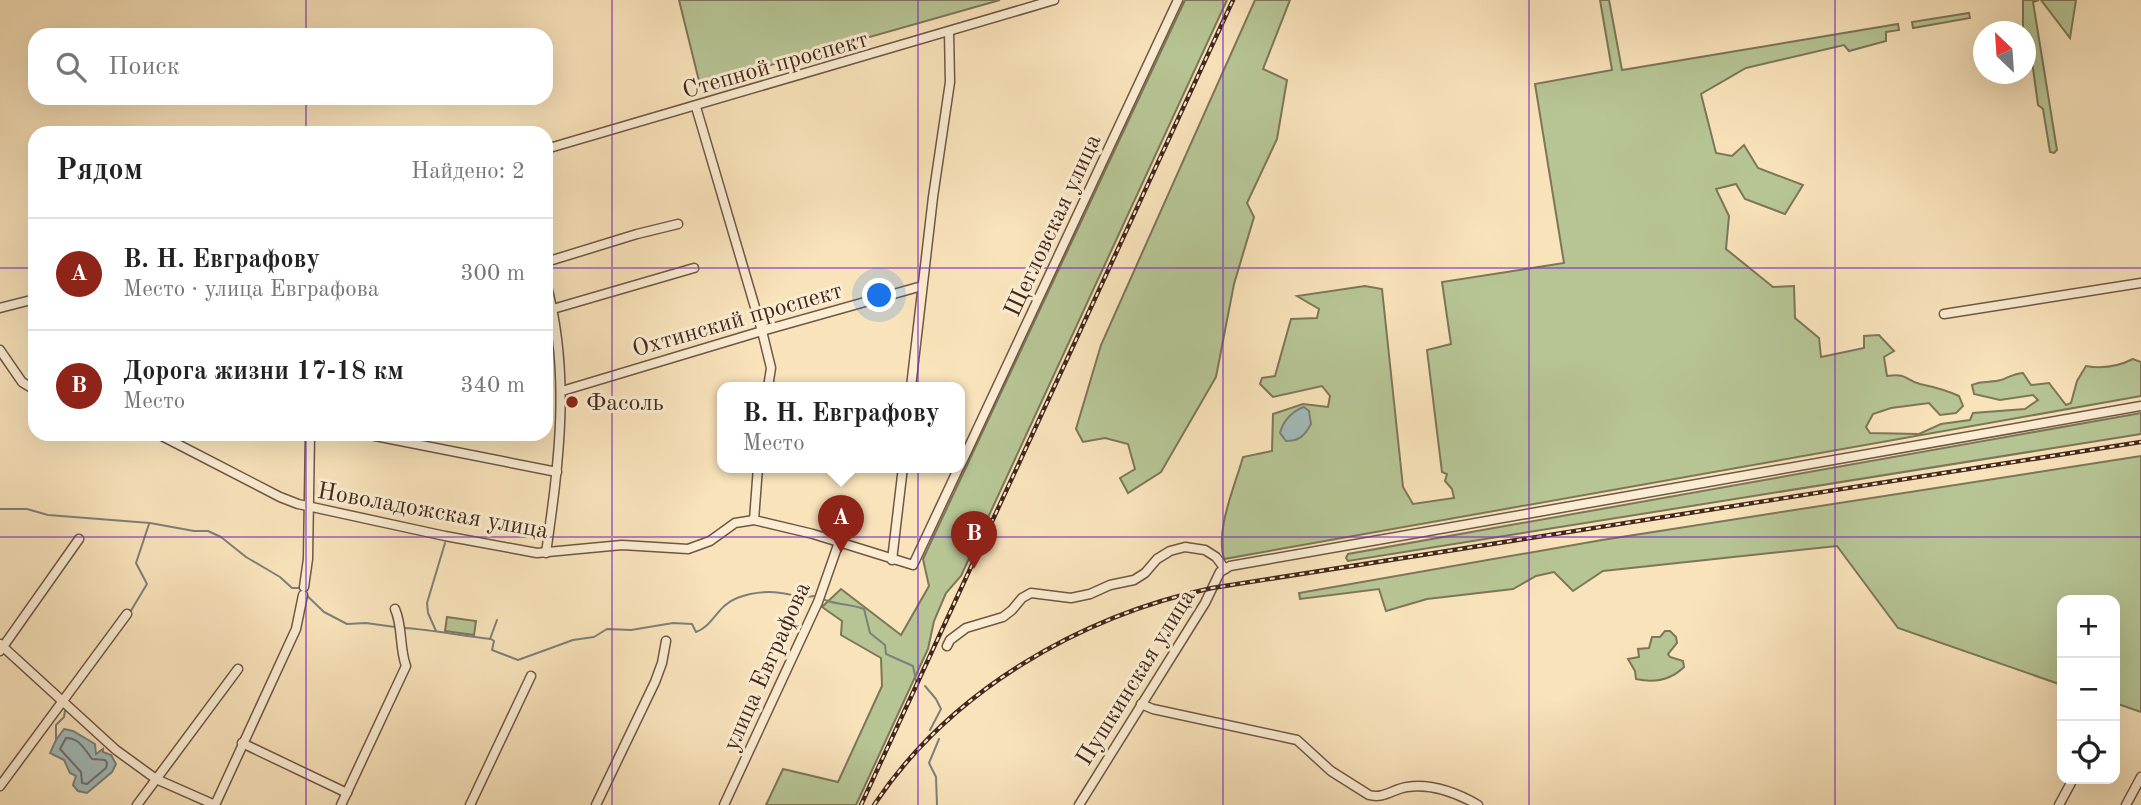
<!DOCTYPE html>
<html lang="ru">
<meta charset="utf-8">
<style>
:root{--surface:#fff;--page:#f2f2f2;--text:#222;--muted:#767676;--line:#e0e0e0;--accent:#8f2418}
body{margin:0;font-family:"Old Standard TT",serif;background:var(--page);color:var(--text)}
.controls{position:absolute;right:21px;bottom:21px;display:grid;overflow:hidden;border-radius:14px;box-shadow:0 7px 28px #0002}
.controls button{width:63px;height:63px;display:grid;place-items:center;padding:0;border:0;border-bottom:2px solid var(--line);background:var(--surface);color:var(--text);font:35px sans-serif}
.compass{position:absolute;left:1973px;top:21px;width:63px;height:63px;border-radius:50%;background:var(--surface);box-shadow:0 7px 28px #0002;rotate:335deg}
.you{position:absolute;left:880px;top:296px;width:24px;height:24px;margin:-18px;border:5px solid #fff;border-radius:50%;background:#1a73e8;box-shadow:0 0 0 10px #1a73e833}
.badge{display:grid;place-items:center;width:46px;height:46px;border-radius:50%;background:var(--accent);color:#fff;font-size:23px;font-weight:700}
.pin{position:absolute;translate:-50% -58px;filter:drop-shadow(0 2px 4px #0008)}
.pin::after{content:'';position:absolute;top:37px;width:24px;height:21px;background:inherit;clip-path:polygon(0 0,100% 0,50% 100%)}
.popup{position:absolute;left:717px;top:382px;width:248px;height:91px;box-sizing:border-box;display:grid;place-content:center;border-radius:14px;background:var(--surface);filter:drop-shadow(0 2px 5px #0005);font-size:23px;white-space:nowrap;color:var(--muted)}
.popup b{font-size:26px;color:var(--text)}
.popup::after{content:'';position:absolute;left:50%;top:100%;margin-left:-14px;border:14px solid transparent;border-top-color:var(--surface)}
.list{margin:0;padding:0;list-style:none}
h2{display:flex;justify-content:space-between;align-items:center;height:91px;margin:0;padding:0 28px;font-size:30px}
h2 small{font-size:23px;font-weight:400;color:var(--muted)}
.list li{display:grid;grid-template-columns:46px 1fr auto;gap:21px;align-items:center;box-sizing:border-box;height:112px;padding:0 28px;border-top:2px solid var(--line)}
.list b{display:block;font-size:26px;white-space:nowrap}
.list p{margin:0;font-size:23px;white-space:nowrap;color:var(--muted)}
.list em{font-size:23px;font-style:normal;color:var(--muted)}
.icon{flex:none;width:38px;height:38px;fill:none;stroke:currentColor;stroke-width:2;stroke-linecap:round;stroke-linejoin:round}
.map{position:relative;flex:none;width:2141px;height:805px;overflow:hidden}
.search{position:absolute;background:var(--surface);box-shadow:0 7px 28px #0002;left:28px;top:28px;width:525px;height:77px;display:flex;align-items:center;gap:18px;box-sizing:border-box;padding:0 24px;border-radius:21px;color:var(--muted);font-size:26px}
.panel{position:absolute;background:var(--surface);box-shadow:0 7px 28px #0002;left:28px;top:126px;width:525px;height:315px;border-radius:21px}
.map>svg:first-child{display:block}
.green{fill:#b7c595;stroke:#7d7658;stroke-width:2}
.water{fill:#a2bbba;stroke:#7c807b;stroke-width:2}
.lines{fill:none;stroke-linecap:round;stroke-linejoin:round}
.shore{stroke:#72716b;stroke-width:2}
.stream{stroke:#7c807b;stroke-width:2}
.minor-casing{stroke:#705644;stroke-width:11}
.minor{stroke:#fbedd3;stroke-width:8}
.rail-casing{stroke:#43271c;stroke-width:4.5}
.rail{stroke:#fbedd3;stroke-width:2;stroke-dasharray:5;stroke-linecap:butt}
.grid{fill:none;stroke:#7b2cbf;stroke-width:2;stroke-opacity:0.55}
.poi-dot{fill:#8f2418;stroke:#fbedd3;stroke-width:2.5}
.labels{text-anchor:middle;stroke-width:6;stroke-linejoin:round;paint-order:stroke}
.street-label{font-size:24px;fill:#43271c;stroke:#fbedd3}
.poi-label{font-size:24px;fill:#43271c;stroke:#fbedd3;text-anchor:start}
</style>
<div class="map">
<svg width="2141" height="805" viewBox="0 0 2141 805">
<rect width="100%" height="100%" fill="#f9e3bb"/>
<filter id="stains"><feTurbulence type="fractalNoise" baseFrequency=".00286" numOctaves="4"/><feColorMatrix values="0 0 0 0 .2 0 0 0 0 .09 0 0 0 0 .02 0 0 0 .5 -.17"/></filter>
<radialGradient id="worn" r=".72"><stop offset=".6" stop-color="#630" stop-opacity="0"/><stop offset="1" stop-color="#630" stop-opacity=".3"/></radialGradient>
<g class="green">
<polygon points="679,0 1000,0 700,85"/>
<polygon points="1185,0 1227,0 961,576 946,593 934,621 928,649 856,805 766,805 783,769 838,782 882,686 881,658 841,635 842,621 822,607 841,589 901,635 929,586 923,559"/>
<polygon points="1255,0 1290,0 1263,69 1287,80 1277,139 1247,203 1254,217 1234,284 1216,377 1161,472 1128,493 1120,478 1135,469 1128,444 1105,438 1083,442 1076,429 1101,345"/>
<path d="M1600 0H1609L1622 70 1898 24 1899 30 1886 32V41L1849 51 1844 45 1746 68 1701 94 1716 153 1732 156 1744 145 1758 168 1803 185 1785 214 1745 199 1736 184 1716 189 1729 216 1726 249 1773 287 1794 286 1795 318 1819 338 1821 357 1864 348V336L1879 335 1894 351 1884 357 1887 376C1909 373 1904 380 1920 384 1934 387 1946 390 1959 396L1963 406 1956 413 1940 415 1929 403 1891 408 1873 414 1866 427 1870 433 1919 434 1941 424 1970 420 1973 413 2025 409 2038 400 2033 395 2000 400 1974 394 1972 385C1982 380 1992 383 2001 380 2009 377 2013 374 2023 373L2031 385 2049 383 2066 405 2071 403 2077 381 2086 366C2103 369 2117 367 2133 359L2141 362V396L1224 559C1215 530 1235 486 1243 457L1272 451 1273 414 1303 404 1328 407 1330 396 1322 386 1273 397 1260 384 1262 378 1275 376 1291 319 1317 318 1319 309 1297 296 1365 286 1382 289 1403 487 1413 504 1454 498 1452 489 1445 481 1447 474 1442 472 1427 350 1451 344 1442 282 1564 263 1535 84 1612 70Z"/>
<polygon points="2023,0 2039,0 2033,2 2057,150 2054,153 2050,152 2043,109 2038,105 2031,54 2023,27"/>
<polygon points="2041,0 2076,0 2070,38"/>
<polygon points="1969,13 1970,18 1913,28 1912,22"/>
<polygon points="2141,413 2141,434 1348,561 1346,558 1348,554"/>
<polygon points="2141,456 2141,712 2115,703 2115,600 2062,600 2062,685 1898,628 1837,546 1603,571 1573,591 1554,572 1536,576 1513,589 1427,599 1386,611 1379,589 1300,599 1299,593 1602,540"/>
<polygon points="447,617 476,621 474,635 445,631"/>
<path d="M1665 631H1670L1676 637 1677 643 1668 654 1670 657 1683 661 1684 667C1671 680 1654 683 1636 679L1635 671 1628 659 1639 657 1638 649 1649 648 1652 637H1660Z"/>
</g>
<g class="water">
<path d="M1304 407 1309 411 1311 424C1305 435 1300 441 1286 441L1280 433C1283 421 1292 411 1304 407Z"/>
<polygon points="64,729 73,731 95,744 96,754 103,749 103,752 111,755 116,764 112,772 87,793 78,791 73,785 76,776 70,773 64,760 50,753 56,740"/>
</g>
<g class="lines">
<path class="shore" d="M66 738C80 738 85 750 92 759L105 760 107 763 106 768 87 784 82 783 81 772 60 749Z"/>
<g class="stream">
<polyline points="0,509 27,509 48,515 150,523 194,531 208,531 221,537 246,557 280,577 292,588 299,588 324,612 347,624 366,623 395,627"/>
<path d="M825 600C838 605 851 604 864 609L870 633 885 645 886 654 913 666 916 681"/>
<polyline points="129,614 147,584 136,563 149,524"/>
<path d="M405 628C434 630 462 636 491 639L494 641 492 650 518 660 573 640 594 637 607 629 631 630 673 623 692 624 696 632C712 627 718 605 737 598 750 593 767 591 781 593 792 594 802 599 814 596"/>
<polyline points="436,631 428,613 427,603 445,543"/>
<polyline points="490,639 497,620"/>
<polyline points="85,677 113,639"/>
<polyline points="925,686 936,699 941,709 930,730"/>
<polyline points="56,740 56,725 64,717 65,711"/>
<polyline points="937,805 936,777 929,763 939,739"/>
</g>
<g class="minor-casing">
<g id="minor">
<polyline points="696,107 762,331 771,368 768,387"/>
<polyline points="546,149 1054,0"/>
<polyline points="546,262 637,234 678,224"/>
<polyline points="0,308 35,299"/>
<polyline points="546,311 694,268"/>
<polyline points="1944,314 2141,283"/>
<polyline points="0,350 22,382 35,390"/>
<polyline points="911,387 933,197 950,82 949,32"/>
<polyline points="562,391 762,331 922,286"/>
<polyline points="158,434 280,497 298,504 445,536 537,553 622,545 688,549 710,541 735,523 754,520 813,534 913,565 959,467"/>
<polyline points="365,434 557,472"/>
<polyline points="960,466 1178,0"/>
<polyline points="754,520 758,467"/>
<path d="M546 553C559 462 571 373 546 283"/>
<polyline points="892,560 903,467"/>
<polyline points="304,587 308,559 310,434"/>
<polyline points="0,644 116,750 156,779 215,805"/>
<polyline points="947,646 950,640 966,628 1003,617 1012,610 1022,598 1031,593 1071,598 1090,594 1110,585 1134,580 1145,573 1157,559 1170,551 1185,547 1205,550 1216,557 1225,569"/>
<polyline points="0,651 79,539"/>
<path d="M1141 704 1153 709 1297 740 1331 771 1369 795C1384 799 1393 789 1407 787 1432 783 1457 793 1478 805"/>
<polyline points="242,743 347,793"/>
<polyline points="0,786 127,614"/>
<polyline points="137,805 238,669"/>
<polyline points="215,805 296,629 303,595"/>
<path d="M341 805 406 666C399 647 403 627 395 609"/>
<polyline points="470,805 531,676"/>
<polyline points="596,805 655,682 662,663 666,641"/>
<polyline points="724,805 818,602 839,542"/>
<polyline points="1079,805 1205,603 1220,572 1230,566 2141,406"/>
<polyline points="2059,805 2073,779"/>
<polyline points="2126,805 2141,777"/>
</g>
</g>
<use href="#minor" class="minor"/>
<g class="rail-casing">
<g id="rail">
<polyline points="861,805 1233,0"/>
<path d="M874 805C950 691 1080 616 1212 588L2141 442"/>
</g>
</g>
<use href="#rail" class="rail"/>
</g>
<path class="grid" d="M306 0V35M612 0V805M918 0V805M1223 0V805M1529 0V805M1835 0V805M306 98V133M0 268H35M546 268H2141M306 434V805M0 537H2141"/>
<circle class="poi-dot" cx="572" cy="402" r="7"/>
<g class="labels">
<g class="street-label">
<text transform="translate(775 64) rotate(-16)" y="8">Степной проспект</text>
<text transform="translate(1052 225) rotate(-65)" y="8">Щегловская улица</text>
<text transform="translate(737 319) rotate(-16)" y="8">Охтинский проспект</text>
<text transform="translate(433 510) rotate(10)" y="8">Новоладожская улица</text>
<text transform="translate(766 666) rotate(-66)" y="8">улица Евграфова</text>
<text transform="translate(1135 677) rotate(-58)" y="8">Пушкинская улица</text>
</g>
<g class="poi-label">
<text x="586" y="410">Фасоль</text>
</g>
</g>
<rect width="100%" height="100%" filter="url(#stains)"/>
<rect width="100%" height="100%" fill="url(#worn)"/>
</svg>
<div class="controls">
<button>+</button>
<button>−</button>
<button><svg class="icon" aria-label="locate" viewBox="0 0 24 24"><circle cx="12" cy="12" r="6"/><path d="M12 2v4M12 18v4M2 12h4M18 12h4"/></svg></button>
</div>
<svg class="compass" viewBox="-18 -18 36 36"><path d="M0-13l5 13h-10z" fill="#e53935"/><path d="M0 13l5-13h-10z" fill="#767676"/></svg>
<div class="you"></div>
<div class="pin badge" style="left:841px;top:553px">A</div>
<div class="popup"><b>В. Н. Евграфову</b>Место</div>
<div class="pin badge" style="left:974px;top:569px">B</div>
<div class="search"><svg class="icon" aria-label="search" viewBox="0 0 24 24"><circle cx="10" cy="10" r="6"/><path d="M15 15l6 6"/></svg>Поиск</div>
<section class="panel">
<h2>Рядом<small>Найдено: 2</small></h2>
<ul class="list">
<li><span class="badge">A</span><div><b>В. Н. Евграфову</b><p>Место · улица Евграфова</p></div><em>300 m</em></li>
<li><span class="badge">B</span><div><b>Дорога жизни 17-18 км</b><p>Место</p></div><em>340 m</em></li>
</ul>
</section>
</div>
